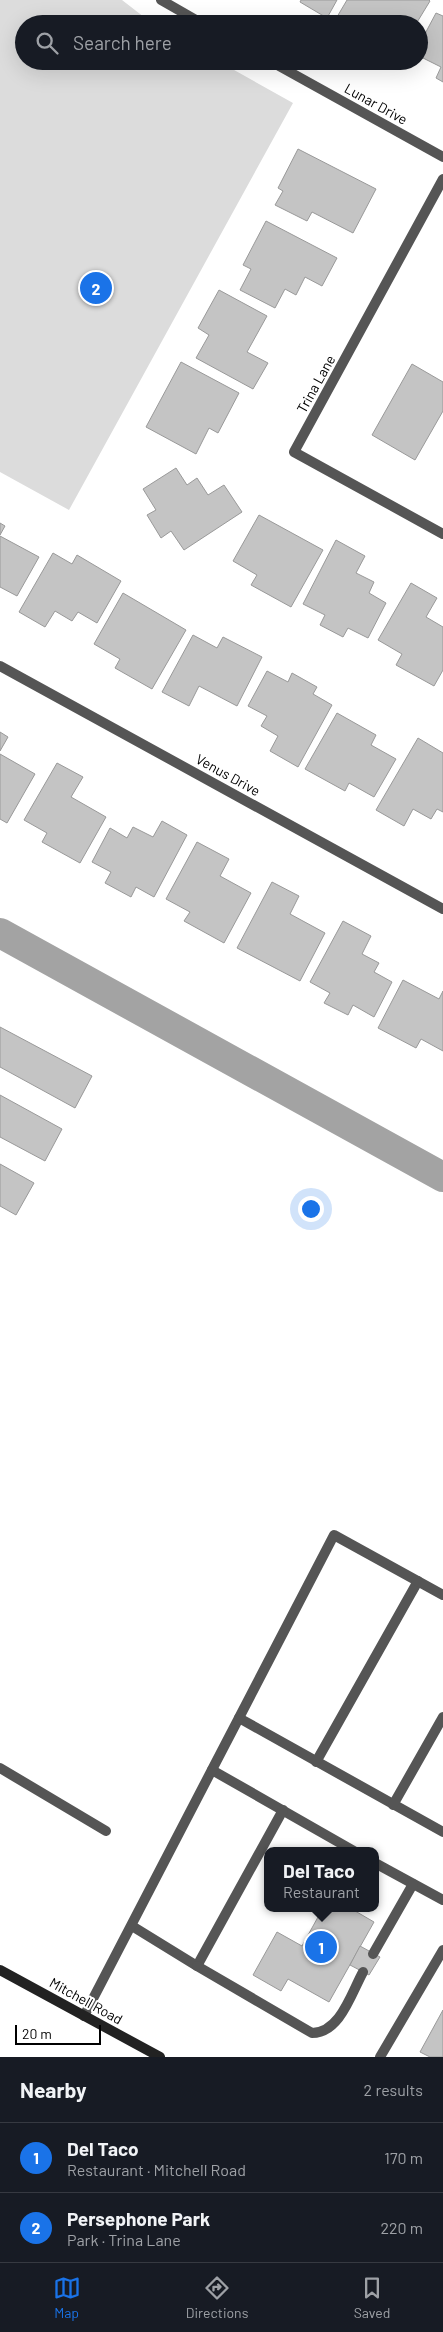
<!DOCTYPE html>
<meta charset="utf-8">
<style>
:root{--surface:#171b24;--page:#242831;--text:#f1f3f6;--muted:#9ea1a6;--line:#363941;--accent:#1a73e8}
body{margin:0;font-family:Barlow,sans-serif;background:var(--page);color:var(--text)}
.scale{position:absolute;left:15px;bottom:12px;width:86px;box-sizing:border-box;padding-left:5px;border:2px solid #000;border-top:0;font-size:14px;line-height:18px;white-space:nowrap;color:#000;-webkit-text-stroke:4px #fff;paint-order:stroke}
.you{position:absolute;left:310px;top:1208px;width:18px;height:18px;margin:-12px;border:4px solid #fff;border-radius:50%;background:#1a73e8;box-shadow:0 0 0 8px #1a73e833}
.badge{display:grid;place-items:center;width:32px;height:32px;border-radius:50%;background:var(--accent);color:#fff;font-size:16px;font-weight:700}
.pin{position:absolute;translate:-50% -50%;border:2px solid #fff;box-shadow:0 1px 5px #0006}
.popup{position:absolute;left:264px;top:1847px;width:115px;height:65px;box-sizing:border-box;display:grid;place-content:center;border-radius:10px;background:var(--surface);filter:drop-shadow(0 1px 4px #0005);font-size:16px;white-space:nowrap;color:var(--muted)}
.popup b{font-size:19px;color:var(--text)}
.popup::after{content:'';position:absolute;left:50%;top:100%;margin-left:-10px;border:10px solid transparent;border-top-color:var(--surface)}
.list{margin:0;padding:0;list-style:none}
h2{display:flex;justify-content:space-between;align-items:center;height:65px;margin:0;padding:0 20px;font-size:21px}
h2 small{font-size:16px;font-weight:400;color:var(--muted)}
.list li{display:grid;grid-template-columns:32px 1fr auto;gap:15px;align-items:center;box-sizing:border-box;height:70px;padding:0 20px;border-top:1px solid var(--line)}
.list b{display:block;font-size:19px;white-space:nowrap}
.list p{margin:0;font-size:16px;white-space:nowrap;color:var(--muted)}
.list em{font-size:16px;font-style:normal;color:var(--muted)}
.icon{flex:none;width:28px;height:28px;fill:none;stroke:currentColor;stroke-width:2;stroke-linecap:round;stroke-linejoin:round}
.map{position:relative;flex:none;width:443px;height:2057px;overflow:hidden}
.search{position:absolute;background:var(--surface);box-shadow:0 5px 20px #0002;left:15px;right:15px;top:15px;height:55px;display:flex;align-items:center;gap:12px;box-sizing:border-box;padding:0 18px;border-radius:28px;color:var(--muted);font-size:19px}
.sheet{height:205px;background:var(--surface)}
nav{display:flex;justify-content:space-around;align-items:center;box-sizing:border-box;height:70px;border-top:1px solid var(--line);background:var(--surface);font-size:14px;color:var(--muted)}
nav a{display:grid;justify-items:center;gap:2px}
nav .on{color:var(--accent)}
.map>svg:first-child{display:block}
.green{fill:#dcdcdc}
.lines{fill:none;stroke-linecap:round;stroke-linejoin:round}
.canal{stroke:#a3a3a3;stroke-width:30}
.building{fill:#c4c4c4;stroke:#999}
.service{stroke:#555;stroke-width:10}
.minor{stroke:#555;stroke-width:10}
.secondary{stroke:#222;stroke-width:10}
.labels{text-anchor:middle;stroke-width:4;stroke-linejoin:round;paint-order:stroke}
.street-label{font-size:14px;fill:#000;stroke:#fff}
</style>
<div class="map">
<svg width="443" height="2057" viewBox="0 0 443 2057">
<rect width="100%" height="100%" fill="#fff"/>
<polygon class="green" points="0,0 122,0 153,24 24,24 24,61 218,61 293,103 69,510 0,472"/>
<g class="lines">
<polyline class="canal" points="0,933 443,1177"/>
</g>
<g class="building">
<polygon points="301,0 337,0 327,18 300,2"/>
<polygon points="347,0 429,0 430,1 416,24 378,24 371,20 369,24 338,24 334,22"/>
<polygon points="436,13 443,16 443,82 436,78 441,67 419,56 419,45"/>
<polygon points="298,149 376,189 353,233 312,212 307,221 275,205 283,191 278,188"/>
<polygon points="266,221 337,258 322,286 305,277 296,295 285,289 275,308 240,290 251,269 243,265"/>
<polygon points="219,290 267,316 247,352 268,363 253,389 196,358 209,335 198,328"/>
<polygon points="181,362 239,393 218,433 209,428 196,454 146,427"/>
<polygon points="412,364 443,382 443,411 415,460 372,435"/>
<polygon points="176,468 187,485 197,478 208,495 224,485 242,512 184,550 171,531 161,538 147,515 156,510 143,489"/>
<polygon points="259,515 323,550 291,607 251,585 257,575 233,561"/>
<polygon points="0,523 5,526 0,535"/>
<polygon points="0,536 39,557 17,596 0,587"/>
<polygon points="336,540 365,556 356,573 374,582 369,593 386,603 368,638 348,628 343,637 320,625 325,615 303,604"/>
<polygon points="53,553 72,564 77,555 121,581 97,623 78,612 72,621 55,611 45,627 19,612"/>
<polygon points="411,583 437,598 426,617 443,627 443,670 434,686 396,665 402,654 378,640"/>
<polygon points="123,593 186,630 152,689 115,668 120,659 94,644"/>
<polygon points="193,635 217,648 223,637 262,657 237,706 199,686 189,706 162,692"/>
<polygon points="267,671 288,682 292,673 317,687 313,694 332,705 298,767 270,751 278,736 261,726 267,716 248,706"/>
<polygon points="337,713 376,735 371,745 396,759 374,797 349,783 345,791 305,769"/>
<polygon points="0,732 8,737 0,751"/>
<polygon points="418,738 443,753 443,812 437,809 431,819 413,809 404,826 376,810"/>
<polygon points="0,754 35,774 7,823 0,819"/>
<polygon points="57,763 83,777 71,797 106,817 80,863 42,842 47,833 24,820"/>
<polygon points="162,821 187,835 154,897 136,887 131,897 105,883 111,872 92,862 110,828 127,838 133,827 153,837"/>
<polygon points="197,842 229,859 220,876 251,893 224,943 184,921 190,912 166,899"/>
<polygon points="272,882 299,896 290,914 325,933 300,981 237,948"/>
<polygon points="343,921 371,936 362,954 379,963 374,972 392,982 374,1017 353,1005 348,1015 324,1003 330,993 310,982"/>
<polygon points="403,980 439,999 443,991 443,1051 421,1039 416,1048 378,1028"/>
<polygon points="0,1027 92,1076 75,1108 0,1067"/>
<polygon points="0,1095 62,1129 45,1161 0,1137"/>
<polygon points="0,1164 34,1183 16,1215 0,1206"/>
<polygon points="323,1908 350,1908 374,1922 329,2002 288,1979 281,1991 253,1975 277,1932 302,1946"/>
<polygon points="360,1946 380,1957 369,1975 350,1965"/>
<polygon points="443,2010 443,2057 430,2057 420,2052"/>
</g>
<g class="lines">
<g class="service">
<polyline points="239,1718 443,1832"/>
<polyline points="316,1762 418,1581"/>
<polyline points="0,1768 106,1831"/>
<polyline points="212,1770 354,1851"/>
<polyline points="393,1805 443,1717"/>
<polyline points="375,1863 443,1900"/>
<polyline points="132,1926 197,1966 283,1810"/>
<polyline points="373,1954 413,1884"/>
<path d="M197 1966 312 2033C340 2033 351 1994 363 1972"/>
<polyline points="84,2016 334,1535 443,1595"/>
<polyline points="380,2057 443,1950"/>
</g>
<g class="minor">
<polyline points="161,0 203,24"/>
<polyline points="270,61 443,157"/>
<polyline points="443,179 294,452 443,534"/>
<polyline points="0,666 443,909"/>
</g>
<polyline class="secondary" points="0,1970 160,2057"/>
</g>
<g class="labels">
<g class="street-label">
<text transform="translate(376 104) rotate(29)" y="5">Lunar Drive</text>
<text transform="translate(316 384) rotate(-61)" y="5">Trina Lane</text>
<text transform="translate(228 775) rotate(29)" y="5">Venus Drive</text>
<text transform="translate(86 2001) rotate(29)" y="5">Mitchell Road</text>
</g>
</g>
</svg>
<div class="scale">20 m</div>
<div class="you"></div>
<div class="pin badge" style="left:321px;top:1947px">1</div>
<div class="popup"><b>Del Taco</b>Restaurant</div>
<div class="pin badge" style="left:96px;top:288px">2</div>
<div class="search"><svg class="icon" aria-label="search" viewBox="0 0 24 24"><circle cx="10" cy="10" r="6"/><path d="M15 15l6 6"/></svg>Search here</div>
</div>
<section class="sheet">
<h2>Nearby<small>2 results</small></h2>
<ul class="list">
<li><span class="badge">1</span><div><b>Del Taco</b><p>Restaurant · Mitchell Road</p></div><em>170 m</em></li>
<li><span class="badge">2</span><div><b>Persephone Park</b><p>Park · Trina Lane</p></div><em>220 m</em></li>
</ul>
</section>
<nav>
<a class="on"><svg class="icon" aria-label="map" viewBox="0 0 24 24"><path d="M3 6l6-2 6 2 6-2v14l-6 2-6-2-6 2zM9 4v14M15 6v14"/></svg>Map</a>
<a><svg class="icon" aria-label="directions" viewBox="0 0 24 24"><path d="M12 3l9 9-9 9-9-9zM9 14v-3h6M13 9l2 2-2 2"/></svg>Directions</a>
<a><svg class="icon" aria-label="saved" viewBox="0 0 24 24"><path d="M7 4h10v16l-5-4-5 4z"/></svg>Saved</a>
</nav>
